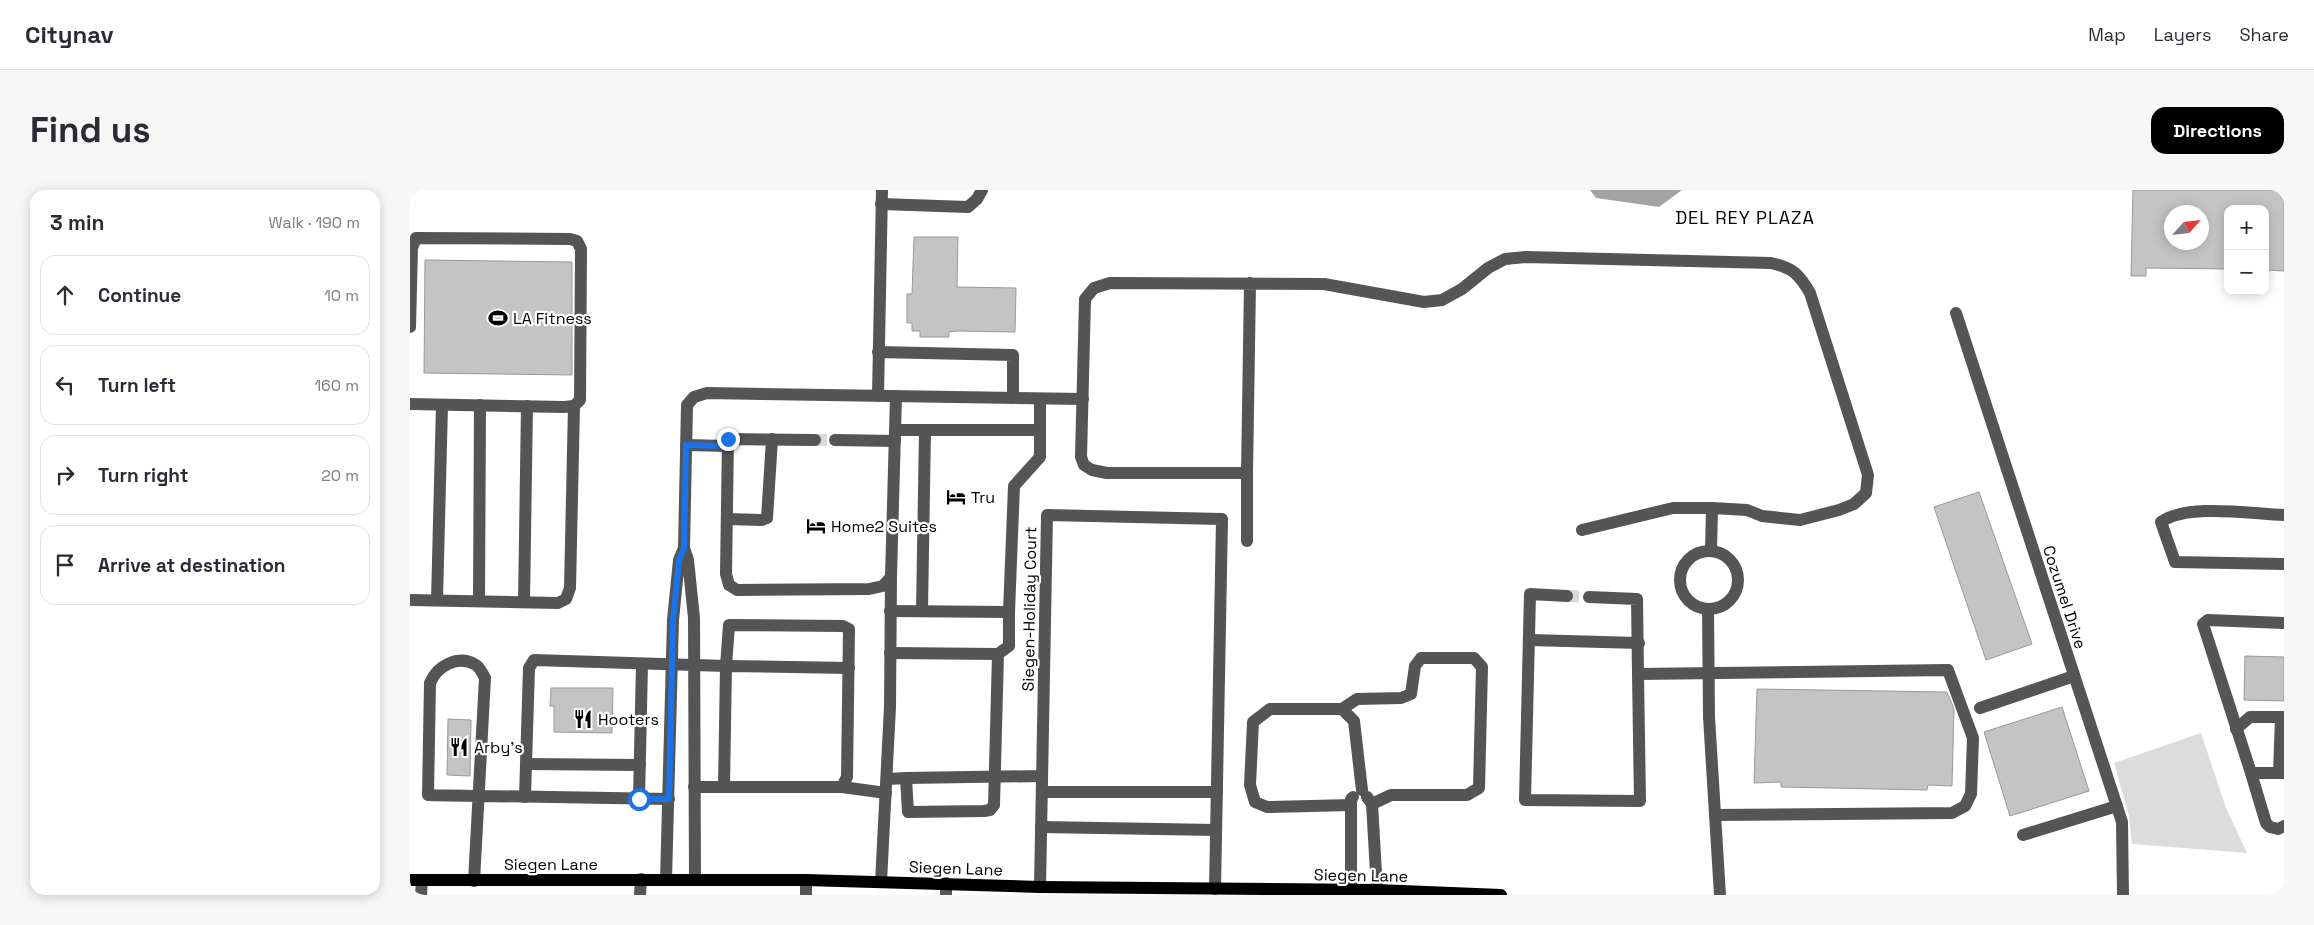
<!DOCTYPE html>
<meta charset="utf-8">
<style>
:root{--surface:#fff;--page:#f7f7f7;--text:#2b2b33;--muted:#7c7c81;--line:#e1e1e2;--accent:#000}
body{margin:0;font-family:"Space Grotesk",sans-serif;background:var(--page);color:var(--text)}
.controls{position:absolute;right:15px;top:15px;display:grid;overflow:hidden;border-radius:10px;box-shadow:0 2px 12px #0003}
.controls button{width:45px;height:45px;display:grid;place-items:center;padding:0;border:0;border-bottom:1px solid var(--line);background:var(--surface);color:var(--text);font:25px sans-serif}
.compass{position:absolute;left:1754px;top:15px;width:45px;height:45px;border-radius:50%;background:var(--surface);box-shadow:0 2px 12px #0003;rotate:63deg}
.stop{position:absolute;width:15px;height:15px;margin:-11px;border:4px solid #1a73e8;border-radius:50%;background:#fff}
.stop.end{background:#1a73e8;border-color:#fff;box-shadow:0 1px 5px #0008}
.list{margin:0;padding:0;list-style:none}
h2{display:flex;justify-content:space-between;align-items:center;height:65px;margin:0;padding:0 20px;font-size:21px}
h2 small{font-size:16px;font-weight:400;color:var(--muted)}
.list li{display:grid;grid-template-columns:32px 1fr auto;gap:15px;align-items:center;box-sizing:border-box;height:80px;margin:0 10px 10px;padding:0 10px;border:1px solid var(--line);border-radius:15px}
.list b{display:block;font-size:19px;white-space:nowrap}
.list em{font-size:16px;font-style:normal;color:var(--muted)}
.icon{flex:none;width:28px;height:28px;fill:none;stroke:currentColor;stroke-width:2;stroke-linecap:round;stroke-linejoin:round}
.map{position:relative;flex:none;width:1874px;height:705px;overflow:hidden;border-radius:15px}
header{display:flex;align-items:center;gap:30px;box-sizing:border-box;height:70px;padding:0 25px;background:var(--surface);border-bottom:1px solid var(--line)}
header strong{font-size:24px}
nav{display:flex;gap:28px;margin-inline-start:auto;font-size:18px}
.intro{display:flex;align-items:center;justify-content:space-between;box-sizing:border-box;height:120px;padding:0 30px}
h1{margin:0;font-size:35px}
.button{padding:12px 22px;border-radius:15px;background:var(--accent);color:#fff;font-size:18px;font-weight:700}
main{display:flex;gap:30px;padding:0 30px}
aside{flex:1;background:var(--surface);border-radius:15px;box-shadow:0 2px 12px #0003}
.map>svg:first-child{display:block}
.green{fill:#dcdcdc}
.water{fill:#a3a3a3}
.building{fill:#c4c4c4;stroke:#999;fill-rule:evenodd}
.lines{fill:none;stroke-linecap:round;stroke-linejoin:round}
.minor-tunnel{stroke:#d9d9d9;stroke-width:12;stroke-dasharray:12 6;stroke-linecap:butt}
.minor{stroke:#555;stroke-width:12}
.major{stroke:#000;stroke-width:12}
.route{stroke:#1a73e8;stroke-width:6}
.labels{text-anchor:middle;stroke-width:4.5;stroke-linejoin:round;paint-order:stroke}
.poi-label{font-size:16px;fill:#000;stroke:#fff;text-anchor:start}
.street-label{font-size:16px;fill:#000;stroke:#fff}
.neighbourhood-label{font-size:18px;letter-spacing:1px;fill:#000;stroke:#fff}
</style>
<header>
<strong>Citynav</strong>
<nav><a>Map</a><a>Layers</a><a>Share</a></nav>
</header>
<div class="intro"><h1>Find us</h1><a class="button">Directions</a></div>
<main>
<aside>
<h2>3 min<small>Walk · 190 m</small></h2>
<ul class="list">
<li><svg class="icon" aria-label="ahead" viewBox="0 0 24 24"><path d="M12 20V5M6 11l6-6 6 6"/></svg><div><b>Continue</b></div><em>10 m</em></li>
<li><svg class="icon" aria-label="left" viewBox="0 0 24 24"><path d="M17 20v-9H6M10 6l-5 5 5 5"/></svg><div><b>Turn left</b></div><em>160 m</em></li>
<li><svg class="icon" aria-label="right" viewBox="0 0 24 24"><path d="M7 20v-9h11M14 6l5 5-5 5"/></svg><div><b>Turn right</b></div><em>20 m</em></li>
<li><svg class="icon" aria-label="arrive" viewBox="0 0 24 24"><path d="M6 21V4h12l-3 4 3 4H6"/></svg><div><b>Arrive at destination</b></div></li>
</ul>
</aside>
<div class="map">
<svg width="1874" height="705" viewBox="0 0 1874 705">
<rect width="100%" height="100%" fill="#fff"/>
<polygon class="green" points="1791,543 1816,618 1837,663 1722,654 1719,626 1704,573"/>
<polygon class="water" points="1180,0 1272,0 1249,17 1186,8"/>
<g class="building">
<path d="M1723 0H1874V81L1855 80V19H1818V79L1736 78V86H1721ZM1762 22H1792V52H1762Z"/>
<polygon points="504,47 548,47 547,97 606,98 605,142 548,141 539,142 539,147 510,147 510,141 502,141 502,133 497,133 497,104 502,104"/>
<polygon points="15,70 162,72 162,185 14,183"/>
<polygon points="1569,302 1622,454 1576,470 1524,317"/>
<polygon points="1835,466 1874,467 1874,511 1834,510"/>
<polygon points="141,498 203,498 202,543 144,542 144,516 140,516"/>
<polygon points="1347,499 1537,502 1544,519 1542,596 1518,595 1517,600 1371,597 1371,592 1344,593"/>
<polygon points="1652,517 1679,601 1600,626 1574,542"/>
<polygon points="38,529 61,530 60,586 37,585"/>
</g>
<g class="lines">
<g class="minor-tunnel">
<polyline points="405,250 425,250"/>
<polyline points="1157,406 1179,407"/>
</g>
<g class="minor">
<polyline points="471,14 558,17 567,9 572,0"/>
<path d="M840 93 837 283H697L682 280 674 275 671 267 675 109 684 98 700 93 914 94 1014 112 1032 110 1052 99 1078 78 1095 69 1116 67 1361 73C1383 78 1389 84 1400 103L1458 285 1456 303 1444 314 1429 320 1390 330 1352 326 1337 320 1302 318 1301 361"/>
<polyline points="1546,123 1712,632 1713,705"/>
<polyline points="0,137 2,58 6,48 160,49 167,51 171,59 170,210 164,216 154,217 0,214"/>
<polyline points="468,162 603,165 603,208"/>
<polyline points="468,206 472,0"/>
<polyline points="485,240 630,240"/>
<polyline points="405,250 318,249 316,384 319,395 327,400 459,399 473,396 481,387 486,206"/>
<polyline points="425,250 485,251"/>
<polyline points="276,255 318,256"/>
<path d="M1874 325C1841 324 1778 313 1751 332L1765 372 1874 374"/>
<polyline points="317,329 352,330 357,328 362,249"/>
<polyline points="1172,340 1263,318 1302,318"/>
<polyline points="837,351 837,283"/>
<polyline points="274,358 277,215 284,207 297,203 673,209"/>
<circle cx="1299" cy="390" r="29"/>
<polyline points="1157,406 1120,404 1115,610 1230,611 1228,484"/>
<polyline points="1179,407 1227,409 1228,484 1538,480 1563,548 1561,604 1555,616 1542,623 1305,625"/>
<polyline points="0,410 148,413 156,409 160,398 164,216"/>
<polyline points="27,410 32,215"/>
<polyline points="69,411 70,215"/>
<polyline points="114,412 117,216"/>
<polyline points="1298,420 1299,527 1310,705"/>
<polyline points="480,421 599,422 604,296 630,267 630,209"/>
<polyline points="512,421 515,240"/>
<polyline points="1874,433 1798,430 1793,434 1841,583 1874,583"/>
<polyline points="1120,450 1229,453"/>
<polyline points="588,464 599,456 599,422"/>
<polyline points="1570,518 1664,486"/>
<polyline points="932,519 947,509 991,508 1001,504 1005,476 1011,468 1064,468 1072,477 1069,598 1057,605 981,605 962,614"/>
<polyline points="1826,539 1840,527 1874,527"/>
<polyline points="116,574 230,575"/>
<polyline points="1841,583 1856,633 1860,637 1868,639 1874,636"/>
<polyline points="1869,583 1871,527"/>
<polyline points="496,588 632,586"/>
<polyline points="477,589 496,588 498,622 574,621 580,620 584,615 588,464 480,463"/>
<polyline points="314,597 316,476 439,478"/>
<polyline points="432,597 476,603"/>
<polyline points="632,602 807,602"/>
<polyline points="115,607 119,478 124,470 316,476 319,435 433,436 439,439 437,587 432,597 284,597"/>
<polyline points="957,607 962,614 967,700"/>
<polyline points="229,609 232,474"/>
<polyline points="941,615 857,617 845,612 840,595 843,532 860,519 932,519 944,531 952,600"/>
<polyline points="631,637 806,640"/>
<polyline points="1613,645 1707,616"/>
<polyline points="256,690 263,430 269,370 274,358 278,370 284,428 285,689"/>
<path d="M64 691 75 488C73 484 70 478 66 475 48 464 27 476 20 493L18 605C98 607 178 608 259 609"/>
<polyline points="471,692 480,517 481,385"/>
<polyline points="630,697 637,325 812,329 805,699"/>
<polyline points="941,701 941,609 943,607"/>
<polyline points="11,705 12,690"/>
<polyline points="230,705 231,689"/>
<polyline points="396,705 396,690"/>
<polyline points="536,705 536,693"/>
</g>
<polyline class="major" points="0,690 396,690 630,697 967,700 1091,705"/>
</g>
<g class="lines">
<polyline class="route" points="229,609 259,609 263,430 269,370 274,358 276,255 318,256 318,249"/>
</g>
<defs>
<g id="stadium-bare" transform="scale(1.5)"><path d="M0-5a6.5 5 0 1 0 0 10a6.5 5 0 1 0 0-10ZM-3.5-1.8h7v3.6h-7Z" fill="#000" stroke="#fff" stroke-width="2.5" paint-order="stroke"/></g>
<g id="hotel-bare" transform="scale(1.5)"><path d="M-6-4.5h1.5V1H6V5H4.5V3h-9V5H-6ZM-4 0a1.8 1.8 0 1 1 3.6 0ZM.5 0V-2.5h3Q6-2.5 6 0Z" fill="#000" stroke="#fff" stroke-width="2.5" paint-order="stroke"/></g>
<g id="restaurant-bare" transform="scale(1.5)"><path d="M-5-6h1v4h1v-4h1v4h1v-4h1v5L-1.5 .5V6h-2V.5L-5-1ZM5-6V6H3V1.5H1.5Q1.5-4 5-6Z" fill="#000" stroke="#fff" stroke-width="2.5" paint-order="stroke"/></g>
</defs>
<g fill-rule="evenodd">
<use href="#stadium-bare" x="88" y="128"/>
<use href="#hotel-bare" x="546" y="307"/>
<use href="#hotel-bare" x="406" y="336"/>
<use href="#restaurant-bare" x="173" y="529"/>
<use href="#restaurant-bare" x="49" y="557"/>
</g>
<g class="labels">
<g class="poi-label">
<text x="103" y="134">LA Fitness</text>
<text x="561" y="313">Tru</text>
<text x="421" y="342">Home2 Suites</text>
<text x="188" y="535">Hooters</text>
<text x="64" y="563">Arby's</text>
</g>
<g class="street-label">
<text transform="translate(1655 407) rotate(72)" y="6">Cozumel Drive</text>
<text transform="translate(619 419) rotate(-89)" y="6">Siegen-Holiday Court</text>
<text x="141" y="680">Siegen Lane</text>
<text transform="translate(546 678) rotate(2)" y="6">Siegen Lane</text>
<text transform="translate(951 685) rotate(1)" y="6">Siegen Lane</text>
</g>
<g class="neighbourhood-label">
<text x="1335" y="34">DEL REY PLAZA</text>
</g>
</g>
</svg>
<div class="controls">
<button>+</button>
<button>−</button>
</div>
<svg class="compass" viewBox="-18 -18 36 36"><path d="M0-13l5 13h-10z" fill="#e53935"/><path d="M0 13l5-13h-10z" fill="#7c7c81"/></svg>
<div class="stop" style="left:229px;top:609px"></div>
<div class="stop end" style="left:318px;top:249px"></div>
</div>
</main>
